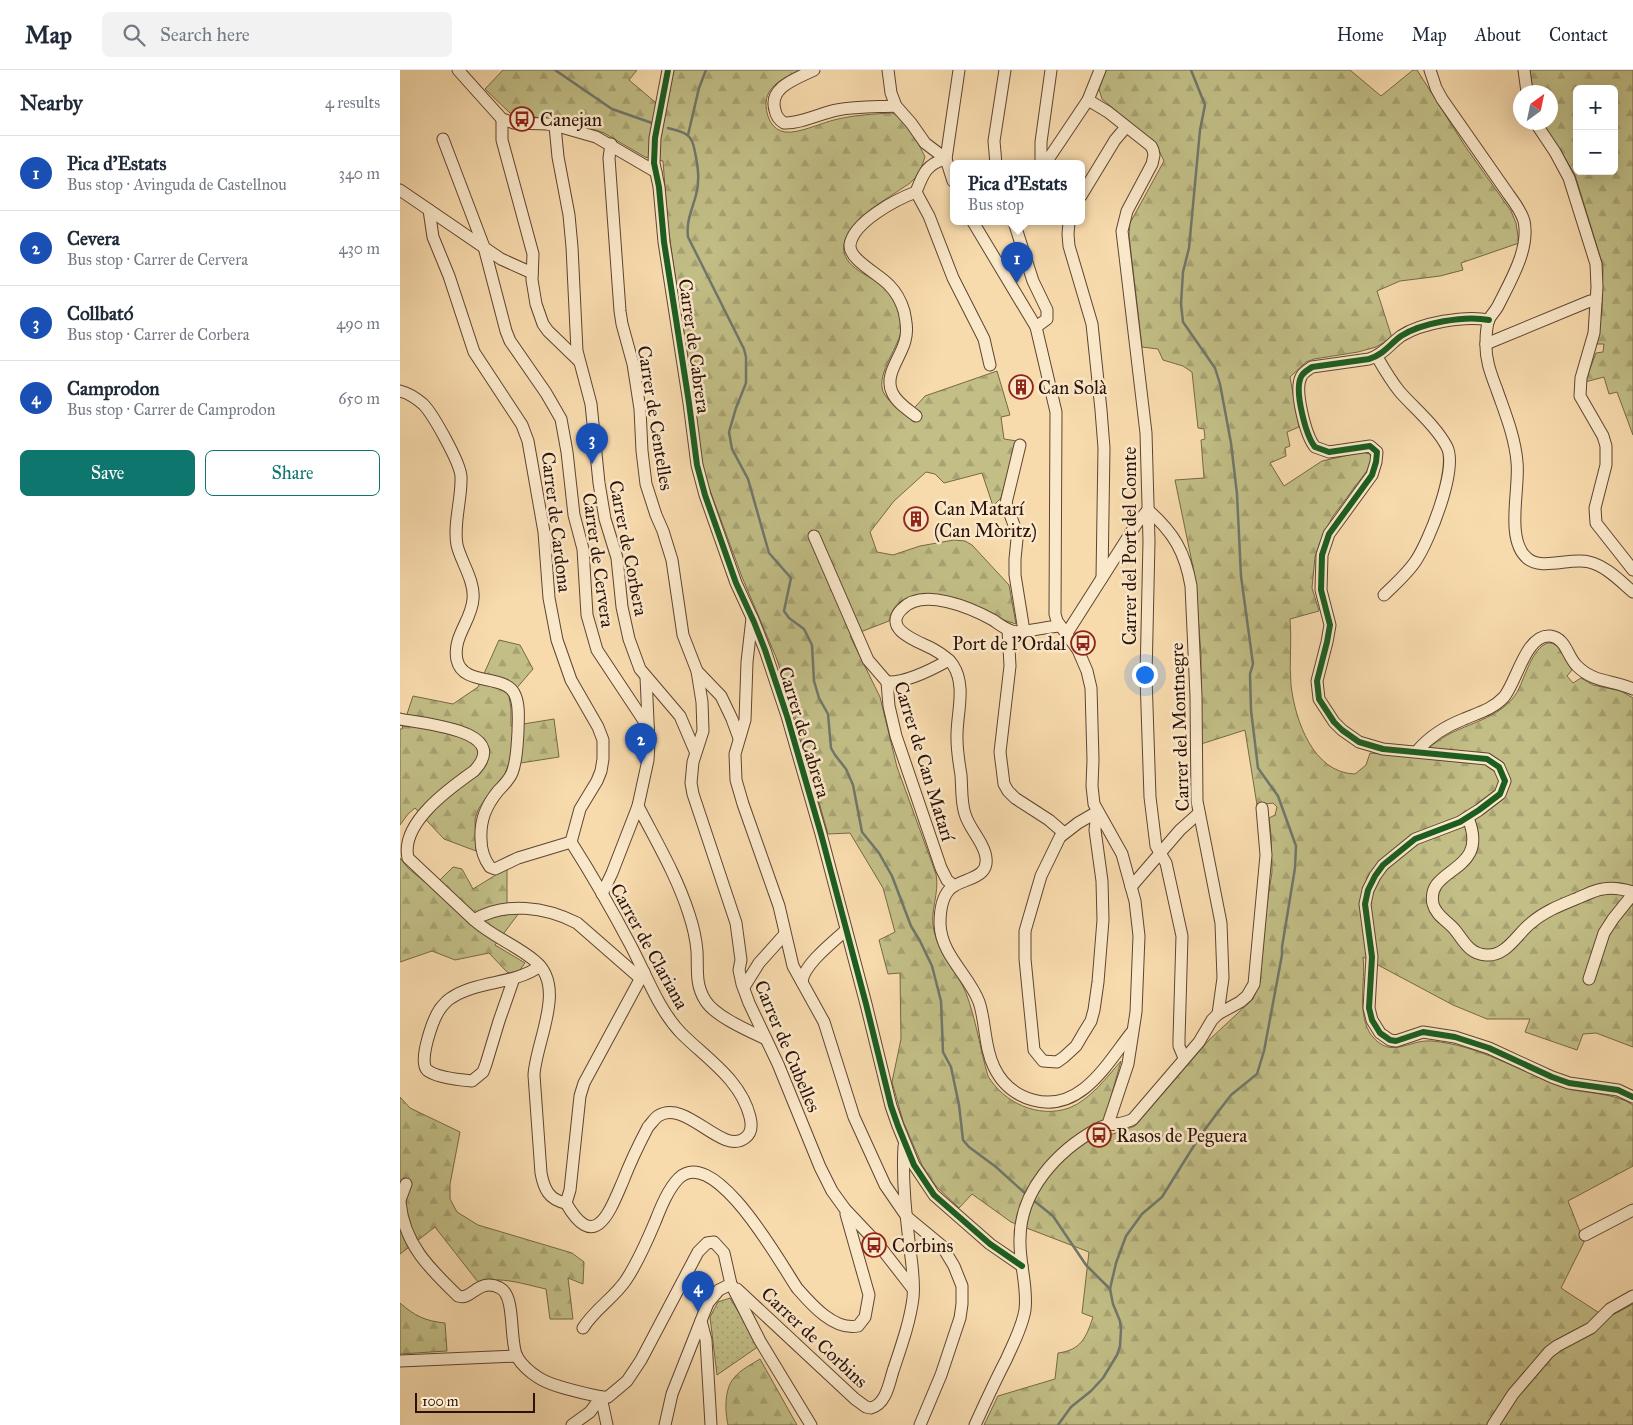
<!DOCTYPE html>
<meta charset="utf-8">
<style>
:root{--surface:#fff;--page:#f2f2f3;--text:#1f2937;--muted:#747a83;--line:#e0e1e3;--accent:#0f766e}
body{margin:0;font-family:"IM FELL Great Primer",serif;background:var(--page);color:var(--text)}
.controls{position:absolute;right:15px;top:15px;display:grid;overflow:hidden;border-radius:8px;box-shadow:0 5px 20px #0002}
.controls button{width:45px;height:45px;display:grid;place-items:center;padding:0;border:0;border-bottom:1px solid var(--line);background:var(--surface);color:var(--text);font:25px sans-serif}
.compass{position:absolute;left:1113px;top:15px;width:45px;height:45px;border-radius:50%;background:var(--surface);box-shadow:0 5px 20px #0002;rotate:33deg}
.scale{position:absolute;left:15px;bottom:12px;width:120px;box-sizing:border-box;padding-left:5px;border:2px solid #2b1108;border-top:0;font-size:14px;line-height:18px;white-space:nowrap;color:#2b1108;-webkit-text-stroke:4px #fae8ca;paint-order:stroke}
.you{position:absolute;left:744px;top:604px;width:18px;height:18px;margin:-12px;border:4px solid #fff;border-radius:50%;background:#1a73e8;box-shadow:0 0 0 8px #1a73e833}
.badge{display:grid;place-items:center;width:32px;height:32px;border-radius:50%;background:var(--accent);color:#fff;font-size:16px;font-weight:700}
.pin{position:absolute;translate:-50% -41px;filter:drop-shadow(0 1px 2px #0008)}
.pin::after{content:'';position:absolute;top:26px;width:18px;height:15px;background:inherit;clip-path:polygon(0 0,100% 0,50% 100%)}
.popup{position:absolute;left:550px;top:90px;width:135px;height:65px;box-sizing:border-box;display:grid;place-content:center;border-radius:8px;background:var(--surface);filter:drop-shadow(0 1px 4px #0005);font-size:16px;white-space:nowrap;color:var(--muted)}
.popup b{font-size:19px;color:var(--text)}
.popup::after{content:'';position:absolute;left:50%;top:100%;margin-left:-10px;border:10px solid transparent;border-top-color:var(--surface)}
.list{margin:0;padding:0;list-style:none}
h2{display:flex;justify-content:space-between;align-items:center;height:65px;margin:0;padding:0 20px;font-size:21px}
h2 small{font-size:16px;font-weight:400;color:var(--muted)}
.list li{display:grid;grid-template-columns:32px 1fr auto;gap:15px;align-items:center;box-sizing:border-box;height:75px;padding:0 20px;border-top:1px solid var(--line)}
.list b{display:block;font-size:19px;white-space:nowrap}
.list p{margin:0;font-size:16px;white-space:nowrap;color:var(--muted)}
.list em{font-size:16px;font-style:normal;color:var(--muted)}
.actions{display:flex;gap:10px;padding:15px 20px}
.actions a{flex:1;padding:11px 0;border:1px solid var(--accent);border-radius:8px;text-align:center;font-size:18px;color:var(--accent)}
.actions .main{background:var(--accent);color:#fff}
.icon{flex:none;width:28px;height:28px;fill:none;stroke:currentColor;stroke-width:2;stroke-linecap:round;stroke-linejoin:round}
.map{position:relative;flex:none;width:1233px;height:1355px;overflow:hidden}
header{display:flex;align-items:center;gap:30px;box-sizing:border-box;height:70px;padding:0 25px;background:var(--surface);border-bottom:1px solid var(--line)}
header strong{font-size:24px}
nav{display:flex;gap:28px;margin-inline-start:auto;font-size:18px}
.search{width:350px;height:45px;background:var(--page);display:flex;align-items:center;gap:12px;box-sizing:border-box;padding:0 18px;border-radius:8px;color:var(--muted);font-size:19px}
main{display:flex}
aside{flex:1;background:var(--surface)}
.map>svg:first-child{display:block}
.forest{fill:url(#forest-firs);stroke:#766847;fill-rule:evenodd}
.park{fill:url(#park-dots);stroke:#766847}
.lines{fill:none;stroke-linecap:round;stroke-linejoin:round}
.stream{stroke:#6f776c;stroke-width:2.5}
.minor-casing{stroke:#5e4431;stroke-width:13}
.minor{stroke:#fae8ca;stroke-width:11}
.cycleway-casing{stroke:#fae8ca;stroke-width:9}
.cycleway{stroke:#1b5e20;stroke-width:6}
.labels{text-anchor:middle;stroke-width:5;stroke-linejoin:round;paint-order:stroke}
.poi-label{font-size:19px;fill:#2b1108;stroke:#fae8ca;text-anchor:start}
.street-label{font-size:19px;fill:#2b1108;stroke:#fae8ca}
</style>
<header>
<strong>Map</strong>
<div class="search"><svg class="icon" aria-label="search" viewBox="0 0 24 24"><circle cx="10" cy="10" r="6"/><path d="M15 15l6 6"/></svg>Search here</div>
<nav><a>Home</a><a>Map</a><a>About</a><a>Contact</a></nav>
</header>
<main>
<aside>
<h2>Nearby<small>4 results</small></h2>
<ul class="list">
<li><span class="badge" style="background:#1a4fb4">1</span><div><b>Pica d'Estats</b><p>Bus stop · Avinguda de Castellnou</p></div><em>340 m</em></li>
<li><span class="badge" style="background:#1a4fb4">2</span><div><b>Cevera</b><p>Bus stop · Carrer de Cervera</p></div><em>430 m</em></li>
<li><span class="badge" style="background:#1a4fb4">3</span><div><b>Collbató</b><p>Bus stop · Carrer de Corbera</p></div><em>490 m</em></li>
<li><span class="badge" style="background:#1a4fb4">4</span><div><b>Camprodon</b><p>Bus stop · Carrer de Camprodon</p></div><em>650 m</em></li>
</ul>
<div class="actions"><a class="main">Save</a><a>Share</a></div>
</aside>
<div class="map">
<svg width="1233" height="1355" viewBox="0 0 1233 1355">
<defs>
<pattern id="forest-firs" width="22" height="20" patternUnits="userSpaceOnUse" patternTransform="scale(1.25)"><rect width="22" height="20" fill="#c2be86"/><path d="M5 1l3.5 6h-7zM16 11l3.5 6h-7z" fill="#a7a272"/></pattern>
<pattern id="park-dots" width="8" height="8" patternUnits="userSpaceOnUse" patternTransform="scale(1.25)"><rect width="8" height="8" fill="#c2be86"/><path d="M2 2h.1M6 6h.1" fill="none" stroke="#a7a272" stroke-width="1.8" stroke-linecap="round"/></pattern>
</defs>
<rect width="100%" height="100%" fill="#f8dbad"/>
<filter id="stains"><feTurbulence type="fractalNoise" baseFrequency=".004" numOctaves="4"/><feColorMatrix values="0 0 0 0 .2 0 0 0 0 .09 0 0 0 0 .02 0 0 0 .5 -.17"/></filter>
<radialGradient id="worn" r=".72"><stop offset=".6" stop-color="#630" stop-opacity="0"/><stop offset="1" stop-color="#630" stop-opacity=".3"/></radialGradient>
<g class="forest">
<path d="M103 0H237L229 10 255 32 266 35 274 0H401C385 8 365 15 366 36 367 48 372 60 385 62 399 64 423 52 438 49 455 45 474 44 492 43 505 48 519 74 525 87 522 95 520 104 513 110 510 114 505 116 501 119 481 133 454 146 445 170 437 196 468 204 483 216 489 220 494 231 497 238 500 245 502 253 501 261 498 279 473 308 485 325 490 333 500 340 507 346L525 326 597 301 610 345 601 347 604 369 617 371 601 428 593 436 582 403 544 413 535 404 526 402 494 431 470 462 477 482 493 485 520 476 554 470 565 471 572 475 609 515 616 554 526 525C506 527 494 530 489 551L450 566 480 627 497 697 536 804C540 823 529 842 534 861 539 885 557 901 566 923 576 949 580 979 588 1006 603 1032 638 1049 669 1038 690 1030 707 1007 721 991L699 1069 735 1056 809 970 853 929 860 912 867 834 872 802 871 765 869 748 875 745 877 737 873 733 857 735 845 660 801 674V584L795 507 775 410 804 408 801 370 805 369 804 359 798 358 792 302 783 296 763 290 758 279 742 277 729 165 730 153 764 91 756 74 702 29 699 19 706 0H950L981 26 1013 0H1017L1065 76 1111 141 1116 153 1119 173 1061 193 1063 200 1040 206 1000 211 977 221 992 268 976 277 958 282 914 289 906 292 890 307 899 357 887 362 890 376 885 378 886 386 870 393 884 416 922 391 962 382 970 384 971 389 969 398 933 446 920 472 915 487 912 518 919 541 890 549C892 571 889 593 891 615 895 650 913 703 955 704L966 695 970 683 1016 687C1028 679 1039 669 1051 663 1074 652 1101 646 1116 624 1124 611 1132 577 1148 573 1160 571 1167 592 1172 600L1167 606 1173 613 1181 608 1193 615 1221 621 1233 628V977L1196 963 1183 964 1177 980 1125 962 1130 949H1087L1053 935 963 887C966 911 956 945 972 966 992 990 1008 969 1032 971 1078 975 1120 1001 1162 1017 1184 1024 1214 1022 1233 1035V1096L1168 1131 1184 1172 1161 1218 1207 1248 1233 1234V1355H584L598 1326 655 1309 658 1283C681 1280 686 1268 693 1247L682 1243 689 1182 611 1152 572 1124 559 1138 536 1116 522 1095 503 1051 492 1012 501 969 500 903 488 904 479 870 495 862 483 818 450 763 428 764 389 626 376 587 342 507 304 404 268 157 263 91 245 87 204 63 184 56 158 49 117 46 110 43 85 19Z"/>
<path d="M1130 0H1233V365L1217 322 1209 324 1204 307 1185 312 1196 283 1203 282 1204 274H1197L1202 239 1203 196 1175 105 1157 75 1140 53 1150 52V22H1133ZM1177 19H1214V101H1177Z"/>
<polygon points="99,570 120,575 133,599 109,627 111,638 111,656 154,649 159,687 108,695 104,707 85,729 78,740 75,749 76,781 44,769 15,738 8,744 0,755 0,659 2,659 13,626 53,634 78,617"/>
<polygon points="0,788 8,798 32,818 53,797 62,799 73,819 107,798 107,843 119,843 95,875 125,893 119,901 108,903 89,883 55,890 32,881 0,892"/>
<path d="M0 1027 10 1038 60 1062 50 1114V1129L57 1142 78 1155 172 1183 184 1192 183 1214 168 1208 173 1249H150L146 1219C123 1214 101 1206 78 1212L35 1157 0 1184Z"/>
<path d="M0 1233C15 1246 25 1251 45 1253L47 1281 0 1284Z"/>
<path d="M360 1289 397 1355H328C325 1342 324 1319 334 1308 340 1300 352 1294 360 1289Z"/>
</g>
<polygon class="park" points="330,1228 359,1276 317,1305 310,1247 318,1232"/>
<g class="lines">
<g class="stream">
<polyline points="155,0 212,39 252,53"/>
<path d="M268 58C274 60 282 61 287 65 292 68 294 76 295 82 298 97 300 110 296 125 292 140 286 151 288 167L344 279 346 287V313L336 338 329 362 332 379 348 409 369 483 391 508 384 541 389 548 404 559 412 575 414 611 419 628 428 644 431 678 435 685 446 699 453 715 462 762 479 783 492 806 511 856 520 871 532 896 541 931 543 982 551 997 559 1035 563 1070 569 1077 596 1097 627 1125"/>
<polyline points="288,65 299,18 306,0"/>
<polyline points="633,1130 653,1146 686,1195 710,1219"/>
<polyline points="658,1355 671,1337 691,1321 703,1308 717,1285 720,1276 721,1259 720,1251 713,1234 710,1219 716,1193 726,1166 742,1144 762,1127 800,1066 821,1038 831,1025 857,1004 864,981 882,885 882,877 895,798 896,776 878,726 858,698 851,640 850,604 853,594 841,506 837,424 831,373 820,314 815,298 783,252 781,234 783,202 789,178 800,60 805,35 791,0"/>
</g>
<g class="minor-casing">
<g id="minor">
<polyline points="58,0 102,49 114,53 147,54 161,57 196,67 256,102"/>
<polyline points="268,0 255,68 254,93 259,117 264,172 289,333 297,395 305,425 336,513 354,552 365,580 387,646 421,764 466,934 491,1036 498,1056 514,1095 534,1125 590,1174 622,1196"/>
<path d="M414 0C398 8 368 17 375 40 376 46 379 50 384 53 400 54 421 43 437 40 457 36 477 37 496 36"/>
<polyline points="488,0 491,23 496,36 511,53 525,73 546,89"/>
<path d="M1030 0 1036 18 1042 29 1109 125C1115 133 1121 141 1124 151 1130 178 1111 210 1099 234 1097 239 1092 244 1089 249 1087 255 1086 265 1086 272 1085 289 1091 304 1097 320 1105 343 1115 367 1117 392 1120 418 1105 469 1127 488 1141 501 1171 487 1189 492 1206 496 1220 511 1233 522"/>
<polyline points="1124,0 1127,22"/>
<polyline points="688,30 708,42 751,76 753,80 754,85 752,94 727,141 722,161 746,363 749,471 746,607 750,727 756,776 766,793 782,866 779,969 779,976 784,988"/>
<polyline points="102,49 102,70 133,184 132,210 136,234 143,254 148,261 179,291"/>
<polyline points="1135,52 1155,82 1169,108 1196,194 1197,217 1194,263 1181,308 1180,326 1203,366 1206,376 1206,395 1195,438 1196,453 1233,500"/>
<polyline points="155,56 158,87 169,145 172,177 177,281 191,334 199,413 205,449 217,488 222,537 229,569 240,599 280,646 295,681"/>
<polyline points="43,69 84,177 106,261 110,271 146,323 161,349 167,382 174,445 183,479 187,545 197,580 248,657"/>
<polyline points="211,74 209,88 220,241 222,254 233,294 240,339 242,381 246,414 256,445 263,461 272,490 283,565 297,601 321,626 332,649 339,668"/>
<polyline points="596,94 594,71 605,0"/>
<polyline points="641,94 641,72 651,0"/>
<polyline points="645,94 688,30 700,0"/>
<polyline points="553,111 546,89 559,0"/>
<polyline points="0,120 101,189 132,203"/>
<polyline points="516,122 529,146 553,208 584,269 590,295"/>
<polyline points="681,126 715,70 726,57"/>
<polyline points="29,140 33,167 49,206 74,282 122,355 128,371 144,462 149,528 157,570 171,610 198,657 203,670 203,689 201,701 197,711 180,739 171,772"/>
<polyline points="573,152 636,257 656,342 655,544 657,551 678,580 687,601 691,618 693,690 692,716 694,734 722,784 735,831 739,866 736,942 728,994 708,1054"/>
<polyline points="614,152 633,211 647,240 647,249 636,257"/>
<polyline points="669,152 668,164 669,176 692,254 701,340 704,378 702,508"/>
<path d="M1089 250C1065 245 1021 253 1001 266 990 274 983 285 969 289L912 297C908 300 903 302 901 307 894 321 906 366 915 377L929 382 970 376 977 382 976 392 972 405 929 464 922 485 921 520 930 555 927 572 917 611 919 629 934 652 942 660 959 672 983 679 1087 689 1099 697 1105 711 1100 724 1079 740 1060 752 1015 769 983 795 975 806 968 820 965 834 972 887 969 938 972 950 980 963 990 970 996 971 1023 962 1055 967 1089 978 1152 1007 1169 1013 1218 1020 1233 1027"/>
<polyline points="1086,274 1190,231 1196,231"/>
<path d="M977 287C984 299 991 311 1000 322 1015 339 1036 356 1047 377 1058 399 1029 472 1015 492 1006 505 995 514 984 525"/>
<path d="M0 321C9 323 16 328 23 334 33 344 61 394 61 407 62 428 53 454 57 475 61 492 75 511 73 529 72 550 52 567 57 590 63 617 106 603 115 625 120 636 118 651 118 662 117 676 117 691 112 703 109 710 103 716 98 721 86 736 80 750 81 769 81 779 84 789 90 797L95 799 118 788 171 772"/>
<path d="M516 346C507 339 496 332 492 322 484 305 501 287 505 271 508 261 506 251 504 241 501 231 496 222 489 215 479 204 449 190 450 175 453 152 497 129 516 122 523 104 526 94 546 89"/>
<polyline points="620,375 606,433 614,455 617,469 615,489 615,505 624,561"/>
<polyline points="414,466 468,590 487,612 489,636 496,666 541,798 547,810 554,816"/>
<polyline points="352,548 347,592 345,650 335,684 336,710 343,734 379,836 393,896 424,952 454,1047 485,1115 507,1147 542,1176 554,1196 562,1216 562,1234 560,1248 541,1305 520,1355"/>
<path d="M660 556C649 556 620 564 612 561 605 559 599 554 593 550 571 538 523 517 502 539 481 560 520 572 533 579 540 583 549 589 553 595 567 617 556 645 557 669 557 681 559 693 561 705 562 718 561 732 565 744 569 758 581 769 585 783 593 811 560 807 549 820 541 829 540 842 540 854 541 885 569 905 579 932 586 953 584 977 594 997 602 1014 615 1025 633 1030 680 1043 707 994 731 963"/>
<polyline points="608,560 610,596 600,682 604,714 608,721 615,728 649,750 664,763"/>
<path d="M667 563 737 453 748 440C774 463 785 482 791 516L796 626 797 731 821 853 823 908 818 944"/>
<polyline points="297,601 302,632 303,661 293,692 291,713 293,724 336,853 341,890 339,900 342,914 349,933 378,994 420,1097 432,1121 445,1139 478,1174 513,1219"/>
<path d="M487 612C505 613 533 599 549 590"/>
<path d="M0 649C23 654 113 660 74 701 50 718 0 753 8 788L74 850"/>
<path d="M1017 681C1029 667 1046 656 1064 649 1078 643 1093 639 1104 627 1117 611 1126 564 1150 566 1166 568 1167 586 1177 596 1194 613 1213 610 1233 619"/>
<path d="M238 736C256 771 277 806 289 844 293 856 296 869 297 881 298 899 295 914 305 930 314 946 349 961 366 969"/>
<polygon points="697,742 695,760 702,811 703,850 698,912 694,940 691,951 683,964 676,976 664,987 657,992 643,991 634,980 625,889 625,861 641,806 660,767 678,753"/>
<path d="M1068 748C1091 804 1025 796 1033 834 1036 846 1048 851 1055 860 1064 871 1069 884 1086 885 1106 887 1117 864 1131 853 1145 841 1161 835 1178 828 1186 825 1194 820 1203 819 1213 817 1223 819 1233 822"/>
<polyline points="731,817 780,760 799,743"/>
<polyline points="202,824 212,803 238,736 248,690 249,673 246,607"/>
<path d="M114 908 99 951 86 994 83 1002 72 1011C61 1010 35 1007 27 1000 18 991 33 949 40 939 43 935 46 931 51 928 78 910 114 915 140 896"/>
<polyline points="1189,909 1204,863 1213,849 1233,824"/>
<path d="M402 912C403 895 434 871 446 860"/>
<polyline points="344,917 359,893 385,864"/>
<polyline points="0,1130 6,1114"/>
<path d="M0 1132C4 1174 29 1198 58 1226 72 1231 78 1207 100 1218 116 1226 109 1270 117 1287 122 1295 131 1303 139 1308 153 1317 184 1323 201 1327H208L227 1311 241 1290 298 1182 307 1173 314 1172 324 1183 331 1214 360 1271 411 1355"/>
<path d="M166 1133C195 1184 210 1141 223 1111 230 1093 239 1074 248 1057 251 1054 254 1049 258 1046 286 1028 322 1086 345 1068 352 1063 352 1055 350 1047 341 1010 307 989 281 963 258 939 246 904 230 874 212 840 192 805 171 772"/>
<path d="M166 1133C149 1130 144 1119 141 1103L134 1005C136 971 167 917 135 891 116 875 93 867 74 850 105 831 146 837 177 853L240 908"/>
<polyline points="166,1133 170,1120 180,1026 184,1013 244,902"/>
<polyline points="1185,1165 1233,1140"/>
<path d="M337 1219 455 1329 466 1337 471 1338C486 1334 489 1314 493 1301 501 1277 510 1252 513 1228 515 1208 511 1190 509 1171 505 1139 502 1108 504 1076"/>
<polyline points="301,1251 306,1270 311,1355"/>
<path d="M183 1258C195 1239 214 1228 226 1210 238 1192 247 1171 255 1152 261 1137 268 1119 279 1108 315 1074 382 1196 397 1218 411 1234 434 1261 458 1256L465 1247 469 1225 446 1144"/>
<polyline points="0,1291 117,1286"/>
<polyline points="201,1327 207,1355"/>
<polyline points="172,1355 190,1342 201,1327"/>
<polyline points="265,1355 272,1324 308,1233 319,1220 331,1214"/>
<path d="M575 1355C585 1333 595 1311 606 1290 613 1274 622 1258 625 1240 628 1216 619 1193 620 1169 620 1121 657 1081 697 1059 709 1052 721 1056 733 1049L799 972 812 950 818 944 840 932 847 926 854 914 866 785 862 738"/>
<polyline points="1093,1355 1113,1324 1149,1282 1157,1276 1191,1258 1210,1239 1233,1226"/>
</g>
</g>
<use href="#minor" class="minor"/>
<g class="cycleway-casing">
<g id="cycleway">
<polyline points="268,0 255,68 254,93 259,117 264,172 289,333 297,395 305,425 336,513 354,552 365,580 387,646 421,764 466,934 491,1036 498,1056 514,1095 534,1125 590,1174 622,1196"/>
<path d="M1089 250C1065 245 1021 253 1001 266 990 274 983 285 969 289L912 297C908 300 903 302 901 307 894 321 906 366 915 377L929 382 970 376 977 382 976 392 972 405 929 464 922 485 921 520 930 555 927 572 917 611 919 629 934 652 942 660 959 672 983 679 1087 689 1099 697 1105 711 1100 724 1079 740 1060 752 1015 769 983 795 975 806 968 820 965 834 972 887 969 938 972 950 980 963 990 970 996 971 1023 962 1055 967 1089 978 1152 1007 1169 1013 1218 1020 1233 1027"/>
</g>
</g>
<use href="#cycleway" class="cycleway"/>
</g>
<defs>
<g id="bus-ring" transform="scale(1.25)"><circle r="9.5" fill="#fae8ca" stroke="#8f2418" stroke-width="1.5"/><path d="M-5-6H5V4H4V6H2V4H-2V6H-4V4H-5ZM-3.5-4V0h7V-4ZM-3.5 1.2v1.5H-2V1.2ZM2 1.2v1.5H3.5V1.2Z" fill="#8f2418"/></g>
<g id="building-ring" transform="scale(1.25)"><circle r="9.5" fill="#fae8ca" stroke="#8f2418" stroke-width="1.5"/><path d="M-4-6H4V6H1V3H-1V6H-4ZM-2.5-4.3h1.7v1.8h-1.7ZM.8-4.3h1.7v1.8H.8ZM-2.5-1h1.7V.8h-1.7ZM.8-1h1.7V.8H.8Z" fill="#8f2418"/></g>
</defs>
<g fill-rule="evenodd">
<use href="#bus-ring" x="122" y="49"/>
<use href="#building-ring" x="621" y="317"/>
<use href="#building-ring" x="516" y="449"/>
<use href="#bus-ring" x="683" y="573"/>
<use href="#bus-ring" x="699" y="1065"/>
<use href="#bus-ring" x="474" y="1175"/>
</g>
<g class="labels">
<g class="poi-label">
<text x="140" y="56">Canejan</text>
<text x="638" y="324">Can Solà</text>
<text x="534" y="445">Can Matarí<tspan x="534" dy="22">(Can Mòritz)</tspan></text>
<text x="666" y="580" text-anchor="end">Port de l'Ordal</text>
<text x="716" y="1072">Rasos de Peguera</text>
<text x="492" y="1182">Corbins</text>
</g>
<g class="street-label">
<text transform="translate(295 276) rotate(82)" y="7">Carrer de Cabrera</text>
<text transform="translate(256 348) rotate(81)" y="7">Carrer de Centelles</text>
<text transform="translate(157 452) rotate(83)" y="7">Carrer de Cardona</text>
<text transform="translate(729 476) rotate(-90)" y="7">Carrer del Port del Comte</text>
<text transform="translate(229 478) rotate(79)" y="7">Carrer de Corbera</text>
<text transform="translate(199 490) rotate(82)" y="7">Carrer de Cervera</text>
<text transform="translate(779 657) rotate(-92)" y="7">Carrer del Montnegre</text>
<text transform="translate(405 662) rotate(73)" y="7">Carrer de Cabrera</text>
<text transform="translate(525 691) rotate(73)" y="7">Carrer de Can Matarí</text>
<text transform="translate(250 876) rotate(61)" y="7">Carrer de Clariana</text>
<text transform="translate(388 976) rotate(67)" y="7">Carrer de Cubelles</text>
<text transform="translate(415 1267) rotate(43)" y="7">Carrer de Corbins</text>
</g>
</g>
<rect width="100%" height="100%" filter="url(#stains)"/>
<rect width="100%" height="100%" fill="url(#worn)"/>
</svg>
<div class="controls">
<button>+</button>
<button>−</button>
</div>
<svg class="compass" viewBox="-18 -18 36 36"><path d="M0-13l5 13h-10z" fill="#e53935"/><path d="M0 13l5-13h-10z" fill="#747a83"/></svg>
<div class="scale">100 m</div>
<div class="you"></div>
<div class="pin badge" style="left:617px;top:213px;background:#1a4fb4">1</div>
<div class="popup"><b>Pica d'Estats</b>Bus stop</div>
<div class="pin badge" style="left:241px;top:694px;background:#1a4fb4">2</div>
<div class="pin badge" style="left:192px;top:394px;background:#1a4fb4">3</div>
<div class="pin badge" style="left:298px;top:1242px;background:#1a4fb4">4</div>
</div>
</main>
